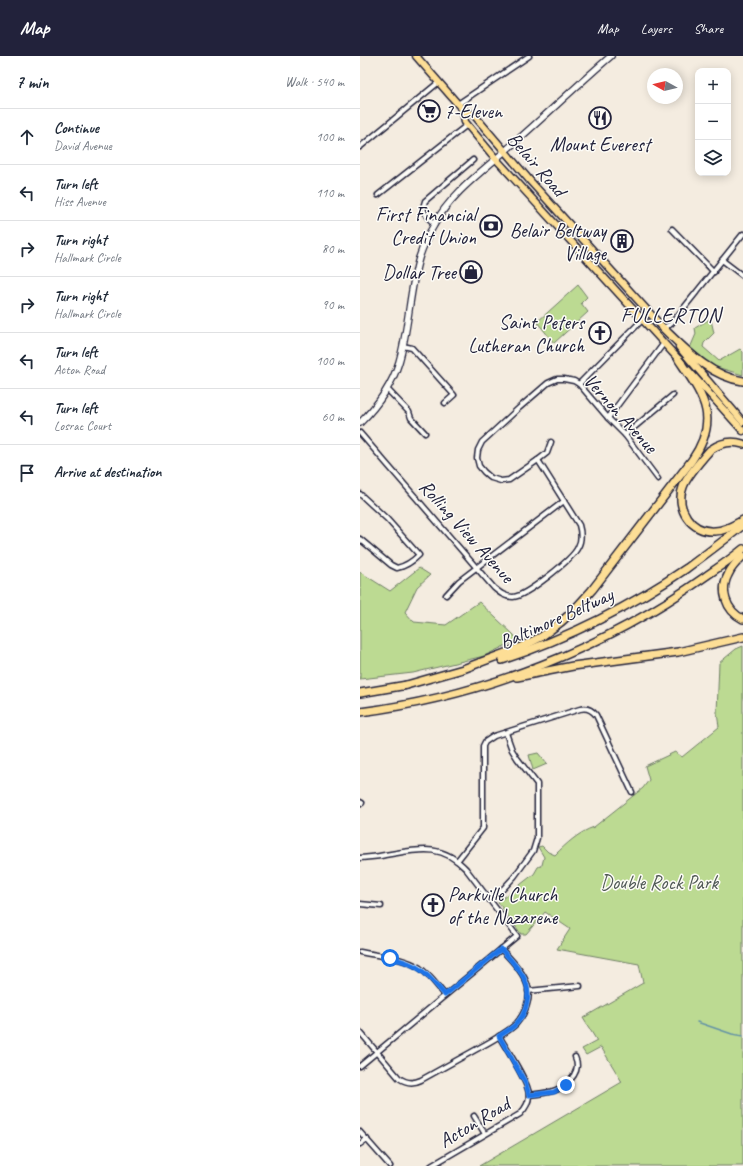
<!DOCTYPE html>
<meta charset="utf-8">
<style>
:root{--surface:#fff;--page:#f6f6f7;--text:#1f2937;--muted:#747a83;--line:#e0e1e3;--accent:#22223b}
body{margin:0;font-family:Caveat,sans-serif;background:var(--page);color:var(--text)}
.controls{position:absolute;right:12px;top:12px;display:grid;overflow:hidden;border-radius:8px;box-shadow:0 2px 10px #0003}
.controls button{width:36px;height:36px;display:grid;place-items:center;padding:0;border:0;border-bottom:1px solid var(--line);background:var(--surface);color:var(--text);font:20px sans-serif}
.compass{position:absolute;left:287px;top:12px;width:36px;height:36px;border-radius:50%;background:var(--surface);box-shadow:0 2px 10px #0003;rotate:278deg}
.stop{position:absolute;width:12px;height:12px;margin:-9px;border:3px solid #1a73e8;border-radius:50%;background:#fff}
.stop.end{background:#1a73e8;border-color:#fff;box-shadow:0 1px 4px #0008}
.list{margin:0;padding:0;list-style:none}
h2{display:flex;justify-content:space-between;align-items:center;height:52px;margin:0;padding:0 16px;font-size:17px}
h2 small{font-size:13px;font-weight:400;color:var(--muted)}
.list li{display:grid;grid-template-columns:26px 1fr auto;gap:12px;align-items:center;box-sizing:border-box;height:56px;padding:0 16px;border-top:1px solid var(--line)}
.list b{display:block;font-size:15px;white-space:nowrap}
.list p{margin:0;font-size:13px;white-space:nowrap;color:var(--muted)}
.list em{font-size:13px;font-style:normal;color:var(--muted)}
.icon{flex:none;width:22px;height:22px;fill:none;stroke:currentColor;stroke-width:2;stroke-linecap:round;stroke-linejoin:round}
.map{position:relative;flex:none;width:383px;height:1110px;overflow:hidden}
header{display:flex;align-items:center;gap:24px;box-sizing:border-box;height:56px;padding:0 20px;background:var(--accent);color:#fff}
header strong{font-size:19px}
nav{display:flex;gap:22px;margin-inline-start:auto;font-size:14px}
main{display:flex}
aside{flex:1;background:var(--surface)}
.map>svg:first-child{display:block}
.green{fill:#bcda92;stroke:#6f7e66}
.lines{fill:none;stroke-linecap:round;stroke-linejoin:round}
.stream{stroke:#6392a6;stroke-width:1.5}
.minor-casing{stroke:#22223b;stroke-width:7}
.secondary-casing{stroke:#22223b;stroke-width:8}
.trunk-casing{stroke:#22223b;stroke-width:9}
.motorway-casing{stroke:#22223b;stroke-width:10}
.minor{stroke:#fdfcf7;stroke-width:4}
.secondary{stroke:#fdfcf7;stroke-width:5.5}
.trunk{stroke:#fdde96;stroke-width:6}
.motorway{stroke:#fdde96;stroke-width:7}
.route{stroke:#1a73e8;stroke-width:5}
.labels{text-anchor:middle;stroke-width:3;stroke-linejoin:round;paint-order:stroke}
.poi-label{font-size:20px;fill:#22223b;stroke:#fdfcf7;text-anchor:end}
.street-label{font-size:20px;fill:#22223b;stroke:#fdfcf7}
.park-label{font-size:20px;fill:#505955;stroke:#fdfcf7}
.neighbourhood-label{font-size:21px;letter-spacing:1px;fill:#22223b;stroke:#fdfcf7}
</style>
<header>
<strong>Map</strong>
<nav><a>Map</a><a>Layers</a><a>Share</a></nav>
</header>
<main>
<aside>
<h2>7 min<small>Walk · 540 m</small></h2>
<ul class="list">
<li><svg class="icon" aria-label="ahead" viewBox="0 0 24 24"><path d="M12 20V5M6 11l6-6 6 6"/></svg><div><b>Continue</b><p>David Avenue</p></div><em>100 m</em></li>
<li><svg class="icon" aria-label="left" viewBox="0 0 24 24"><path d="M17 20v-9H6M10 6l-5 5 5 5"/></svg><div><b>Turn left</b><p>Hiss Avenue</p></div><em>110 m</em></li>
<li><svg class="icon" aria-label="right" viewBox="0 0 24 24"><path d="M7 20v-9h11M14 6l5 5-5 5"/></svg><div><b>Turn right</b><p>Hallmark Circle</p></div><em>80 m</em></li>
<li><svg class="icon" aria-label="right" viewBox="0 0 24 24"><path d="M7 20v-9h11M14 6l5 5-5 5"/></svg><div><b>Turn right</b><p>Hallmark Circle</p></div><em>90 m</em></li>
<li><svg class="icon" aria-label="left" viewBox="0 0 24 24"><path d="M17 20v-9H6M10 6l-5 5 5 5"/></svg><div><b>Turn left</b><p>Acton Road</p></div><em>100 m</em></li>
<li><svg class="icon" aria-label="left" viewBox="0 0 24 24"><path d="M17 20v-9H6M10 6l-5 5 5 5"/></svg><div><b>Turn left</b><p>Losrac Court</p></div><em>60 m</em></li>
<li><svg class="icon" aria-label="arrive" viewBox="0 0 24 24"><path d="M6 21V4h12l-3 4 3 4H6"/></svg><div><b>Arrive at destination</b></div></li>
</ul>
</aside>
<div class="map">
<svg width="383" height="1110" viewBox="0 0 383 1110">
<rect width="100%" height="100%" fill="#f4ece0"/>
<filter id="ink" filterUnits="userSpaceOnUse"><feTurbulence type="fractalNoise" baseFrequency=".025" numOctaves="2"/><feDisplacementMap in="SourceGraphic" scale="8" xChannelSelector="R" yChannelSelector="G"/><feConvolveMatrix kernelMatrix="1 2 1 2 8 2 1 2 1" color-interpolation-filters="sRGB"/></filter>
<g filter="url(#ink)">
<g class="green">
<polygon points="218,229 227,241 221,247 228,256 194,287 177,266"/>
<polygon points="348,264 351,264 354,277 344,287 343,291 359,305 380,293 383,296 383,319 353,310 330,292 336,278 335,272"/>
<polygon points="59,512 70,519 57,531 45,556 54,566 86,569 119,546 154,579 157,584 124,600 53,617 0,623 0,516 30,535"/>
<path d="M383 590V1110H119L262 1026 241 991 226 999 222 993 237 985 223 962 283 927 279 908 197 893 210 873 185 856 166 878H161L138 846 174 818 178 811 182 809 184 801 178 791 182 790 188 796 195 799C206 788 219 776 234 771L283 732 289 724 285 710 315 696 322 701 359 671 357 657 359 607 376 593Z"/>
<polygon points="178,697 187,708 173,714 169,699"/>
</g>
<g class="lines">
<polyline class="stream" points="337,966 372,978 383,980"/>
<g class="minor-casing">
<g id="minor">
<polyline points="98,48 169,0"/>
<polyline points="0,91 79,26"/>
<polyline points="18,139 107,69"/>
<path d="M74 167C66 161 61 155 65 145L113 104"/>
<polyline points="312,173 354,216"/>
<polyline points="362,204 383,220"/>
<polyline points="303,272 311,268 383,178"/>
<polyline points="43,290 52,292 94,339 85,347"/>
<polyline points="219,328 289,257"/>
<polyline points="27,333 49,356 51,362 65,377"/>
<polyline points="248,362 304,287"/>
<path d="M0 377 134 532C140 537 145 541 153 541 166 540 213 503 218 491 222 484 221 476 219 469L178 404"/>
<polyline points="265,379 313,339"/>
<polyline points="191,386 187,397 178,404 149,424 141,425 131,422 124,416 119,410 117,402 118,394 122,386 159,352 188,327 197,323 204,323 214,325 219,328 248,362 265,379 298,423"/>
<path d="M0 438 27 463 59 499C52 506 46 510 37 512L31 509 0 483"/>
<polyline points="86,539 99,525 204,445"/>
<polyline points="0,746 2,747"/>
<path d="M0 802C8 801 17 801 25 799 57 794 81 786 106 813L157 880 0 1010"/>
<path d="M97 805 123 772V690L125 686 134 680 220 653C227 651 232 654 236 659L272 736"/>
<polyline points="129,843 143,833 154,821 173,795 177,782 177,728 157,702 152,694 146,677"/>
<polyline points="0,848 21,850"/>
<path d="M0 896C19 900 43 901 60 912 70 919 77 930 85 939"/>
<polyline points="168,935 220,930"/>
<path d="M0 976 39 1022C46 1027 53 1028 61 1024 83 1012 104 1000 126 988 136 982 148 976 156 968 165 958 171 943 168 931 164 916 151 904 141 893"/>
<path d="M169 1039C187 1037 203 1036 214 1019 217 1014 218 1007 215 1001"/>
<polyline points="114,1060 125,1078"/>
<polyline points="0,1076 30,1110"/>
<polyline points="0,1088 7,1083"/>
<path d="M71 1110 160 1058C165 1053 169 1047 169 1039 169 1027 146 992 139 980"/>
</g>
</g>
<g class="secondary-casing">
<path id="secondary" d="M0 367C17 350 32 329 39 306 49 272 49 236 59 202 63 190 68 179 74 169 90 139 120 117 145 95 181 64 215 31 251 0"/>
</g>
<g class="trunk-casing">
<g id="trunk">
<polyline points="56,0 103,54 114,59 171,126 306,275"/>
<polyline points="103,54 105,66 136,103 322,307"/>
<polyline points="319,291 383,366"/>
<polyline points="328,314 383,375"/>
</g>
</g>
<g class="motorway-casing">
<g id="motorway">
<path d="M303 272C326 294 350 320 383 325"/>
<path d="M383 388C371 384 360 387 350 394 342 403 327 420 323 431 315 452 331 477 355 475 365 475 374 469 383 464"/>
<path d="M383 500C378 505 372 510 369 517 359 534 366 555 383 563"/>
<path d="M142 604C207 582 270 551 327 512 346 498 365 484 383 469"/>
<polyline points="157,621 213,610 318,596 383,581"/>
<path d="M43 630 103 613 161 591 181 581 201 566 213 555 232 534 332 404C361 362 343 340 319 304"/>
<polyline points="0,637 47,629"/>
<path d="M0 656C124 640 245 592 346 520 359 511 371 503 383 493"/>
</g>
</g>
<use href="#minor" class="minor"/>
<use href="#secondary" class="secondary"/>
<use href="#trunk" class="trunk"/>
<use href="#motorway" class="motorway"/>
</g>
</g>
<g class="lines" filter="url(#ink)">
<path class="route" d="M30 902C60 908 67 918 85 939L141 893C149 902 158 911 164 922 172 938 167 958 154 970 149 974 144 977 139 980L166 1028 169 1039 194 1036 206 1029"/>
</g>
<defs>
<g id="supermarket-ring" transform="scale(1.15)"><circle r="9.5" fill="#fdfcf7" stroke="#22223b" stroke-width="1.5"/><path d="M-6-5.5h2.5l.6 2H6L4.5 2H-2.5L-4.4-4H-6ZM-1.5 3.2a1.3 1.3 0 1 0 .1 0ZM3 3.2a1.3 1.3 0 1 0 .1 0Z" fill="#22223b"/></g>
<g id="restaurant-ring" transform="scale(1.15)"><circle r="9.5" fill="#fdfcf7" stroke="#22223b" stroke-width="1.5"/><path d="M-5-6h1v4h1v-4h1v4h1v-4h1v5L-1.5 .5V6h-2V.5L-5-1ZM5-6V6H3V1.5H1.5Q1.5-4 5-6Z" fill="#22223b"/></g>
<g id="bank-ring" transform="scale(1.15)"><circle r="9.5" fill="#fdfcf7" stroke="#22223b" stroke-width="1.5"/><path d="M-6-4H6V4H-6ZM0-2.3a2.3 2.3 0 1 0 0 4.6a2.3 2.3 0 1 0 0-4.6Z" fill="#22223b"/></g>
<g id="building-ring" transform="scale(1.15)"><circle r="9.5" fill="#fdfcf7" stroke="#22223b" stroke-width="1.5"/><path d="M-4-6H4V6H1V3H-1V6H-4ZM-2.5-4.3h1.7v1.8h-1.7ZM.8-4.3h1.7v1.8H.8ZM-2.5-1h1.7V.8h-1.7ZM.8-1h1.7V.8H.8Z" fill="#22223b"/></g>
<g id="shop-ring" transform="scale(1.15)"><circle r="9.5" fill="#fdfcf7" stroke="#22223b" stroke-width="1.5"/><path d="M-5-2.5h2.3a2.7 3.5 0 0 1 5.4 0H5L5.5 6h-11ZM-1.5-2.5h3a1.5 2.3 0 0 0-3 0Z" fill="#22223b"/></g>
<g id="church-ring" transform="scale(1.15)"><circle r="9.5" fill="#fdfcf7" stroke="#22223b" stroke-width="1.5"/><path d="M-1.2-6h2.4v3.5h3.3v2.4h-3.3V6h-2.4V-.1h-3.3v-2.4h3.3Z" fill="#22223b"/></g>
</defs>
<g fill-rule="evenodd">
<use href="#supermarket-ring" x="69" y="55"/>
<use href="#restaurant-ring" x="240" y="62"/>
<use href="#bank-ring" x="131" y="170"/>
<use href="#building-ring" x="262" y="185"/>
<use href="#shop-ring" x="111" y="216"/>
<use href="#church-ring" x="240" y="277"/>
<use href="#church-ring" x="73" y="849"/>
</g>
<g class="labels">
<g class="poi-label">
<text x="84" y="62" text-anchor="start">7-Eleven</text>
<text x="240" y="95" text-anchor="middle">Mount Everest</text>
<text x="116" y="165">First Financial<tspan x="116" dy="23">Credit Union</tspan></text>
<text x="246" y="181">Belair Beltway<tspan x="246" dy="23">Village</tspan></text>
<text x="96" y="223">Dollar Tree</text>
<text x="224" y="273">Saint Peters<tspan x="224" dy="23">Lutheran Church</tspan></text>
<text x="88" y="845" text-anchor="start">Parkville Church<tspan x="88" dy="23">of the Nazarene</tspan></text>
</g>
<g class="street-label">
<text transform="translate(177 108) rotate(49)" y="7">Belair Road</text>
<text transform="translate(261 357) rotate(48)" y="7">Vernon Avenue</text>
<text transform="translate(107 475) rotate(48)" y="7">Rolling View Avenue</text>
<text transform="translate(196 562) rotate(-24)" y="7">Baltimore Beltway</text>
<text transform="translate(114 1066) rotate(-31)" y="7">Acton Road</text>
</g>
<g class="park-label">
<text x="299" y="833">Double Rock Park</text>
</g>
<g class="neighbourhood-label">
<text x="311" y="266">FULLERTON</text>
</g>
</g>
</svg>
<div class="controls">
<button>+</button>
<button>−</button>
<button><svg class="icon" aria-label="layers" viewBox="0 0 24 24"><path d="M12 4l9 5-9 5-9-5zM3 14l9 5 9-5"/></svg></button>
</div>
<svg class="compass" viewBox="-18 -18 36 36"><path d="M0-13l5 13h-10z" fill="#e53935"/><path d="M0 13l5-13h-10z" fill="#747a83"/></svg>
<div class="stop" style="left:30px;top:902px"></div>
<div class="stop end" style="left:206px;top:1029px"></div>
</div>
</main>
